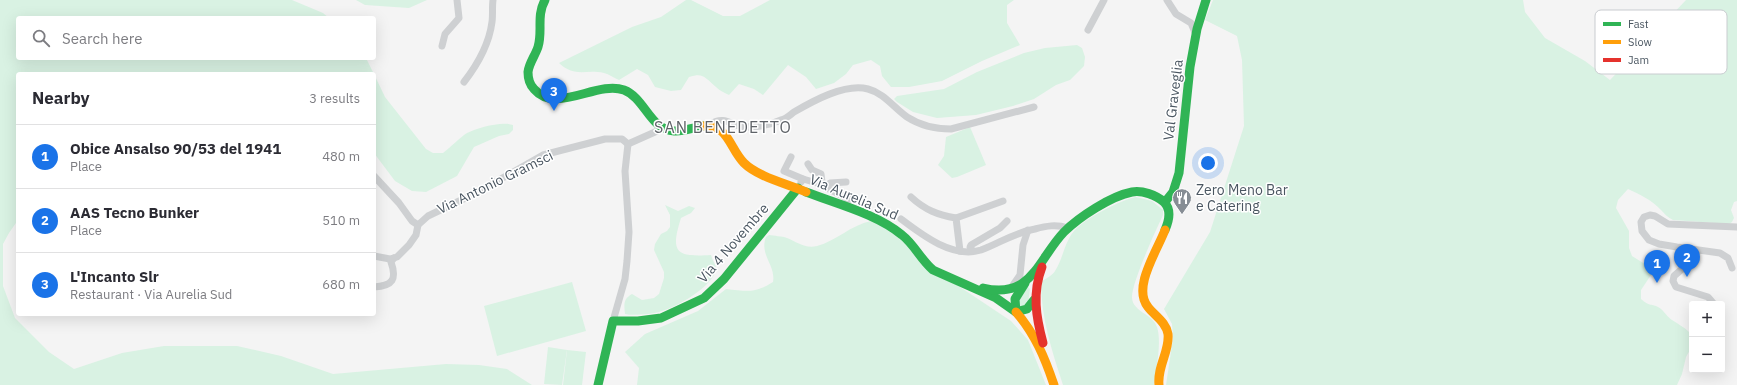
<!DOCTYPE html>
<meta charset="utf-8">
<style>
:root{--surface:#fff;--page:#f2f2f3;--text:#2b2b33;--muted:#7c7c81;--line:#e1e1e2;--accent:#1a73e8}
body{margin:0;font-family:"IBM Plex Sans",sans-serif;background:var(--page);color:var(--text)}
.controls{position:absolute;right:12px;bottom:12px;display:grid;overflow:hidden;border-radius:4px;box-shadow:0 4px 16px #0002}
.controls button{width:36px;height:36px;display:grid;place-items:center;padding:0;border:0;border-bottom:1px solid var(--line);background:var(--surface);color:var(--text);font:20px sans-serif}
.you{position:absolute;left:1208px;top:163px;width:14px;height:14px;margin:-10px;border:3px solid #fff;border-radius:50%;background:#1a73e8;box-shadow:0 0 0 6px #1a73e833}
.badge{display:grid;place-items:center;width:26px;height:26px;border-radius:50%;background:var(--accent);color:#fff;font-size:13px;font-weight:700}
.pin{position:absolute;translate:-50% -33px;filter:drop-shadow(0 1px 2px #0008)}
.pin::after{content:'';position:absolute;top:21px;width:14px;height:12px;background:inherit;clip-path:polygon(0 0,100% 0,50% 100%)}
.list{margin:0;padding:0;list-style:none}
h2{display:flex;justify-content:space-between;align-items:center;height:52px;margin:0;padding:0 16px;font-size:17px}
h2 small{font-size:13px;font-weight:400;color:var(--muted)}
.list li{display:grid;grid-template-columns:26px 1fr auto;gap:12px;align-items:center;box-sizing:border-box;height:64px;padding:0 16px;border-top:1px solid var(--line)}
.list b{display:block;font-size:15px;white-space:nowrap}
.list p{margin:0;font-size:13px;white-space:nowrap;color:var(--muted)}
.list em{font-size:13px;font-style:normal;color:var(--muted)}
.icon{flex:none;width:22px;height:22px;fill:none;stroke:currentColor;stroke-width:2;stroke-linecap:round;stroke-linejoin:round}
.map{position:relative;flex:none;width:1737px;height:385px;overflow:hidden}
.search{position:absolute;background:var(--surface);box-shadow:0 4px 16px #0002;left:16px;top:16px;width:360px;height:44px;display:flex;align-items:center;gap:10px;box-sizing:border-box;padding:0 14px;border-radius:4px;color:var(--muted);font-size:15px}
.panel{position:absolute;background:var(--surface);box-shadow:0 4px 16px #0002;left:16px;top:72px;width:360px;height:244px;border-radius:4px}
.map>svg:first-child{display:block}
.green{fill:#d9f2e3}
.lines{fill:none;stroke-linecap:round;stroke-linejoin:round}
.street{stroke:#ced0d2;stroke-width:7}
.fast{stroke:#30b455;stroke-width:9}
.slow{stroke:#ff9f0a;stroke-width:9}
.jam{stroke:#e5322d;stroke-width:9}
.labels{text-anchor:middle;stroke-width:3;stroke-linejoin:round;paint-order:stroke}
.street-label{font-size:14px;fill:#4a5661;stroke:#fff}
.poi-label{font-size:14px;fill:#4a5661;stroke:#fff;text-anchor:start}
.quarter-label{font-size:16px;letter-spacing:1px;fill:#5f6368;stroke:#fff}
.key{fill:#fff;stroke:#c9ccd0;stroke-width:1}
.key-label{font-size:11px;fill:#4a5661}
</style>
<div class="map">
<svg width="1737" height="385" viewBox="0 0 1737 385">
<rect width="100%" height="100%" fill="#f4f4f4"/>
<g class="green">
<polygon points="0,0 292,0 323,13 329,18 18,18 18,58 366,58 374,74 18,74 18,220 9,233 3,244 3,286 15,318 49,352 74,369 122,353 164,346 237,346 281,356 333,374 446,364 479,365 507,369 532,385 0,385"/>
<polygon points="356,0 427,0 409,8 365,5"/>
<path d="M686 0H691L723 16H740L770 0H1014L1007 5V23L1020 45 982 61 942 81 909 87H891L882 76 880 66 871 60 853 65 846 74 834 83 816 89 806 77 788 65 763 95 754 89 739 84 729 95C725 93 720 91 716 87 705 78 704 72 689 77L681 90 671 91 655 87 648 75 637 69 619 80C614 78 609 74 604 73 585 69 575 78 559 63L632 27 661 17Z"/>
<path d="M1213 0H1523L1525 12 1545 38 1585 61 1610 80 1686 0H1737V201L1734 202 1731 210 1734 218 1732 222 1729 224 1673 220C1667 217 1665 214 1661 210 1652 200 1639 194 1628 189L1618 200 1616 208 1629 231V248L1632 256 1648 266 1651 275 1641 290V299C1650 307 1650 303 1658 307 1664 310 1666 316 1672 320 1678 324 1684 327 1689 332L1690 350 1686 357 1682 374 1677 385H1166L1173 338 1172 324 1164 309 1210 232 1244 126 1242 60 1237 36 1205 20Z"/>
<polygon points="1077,45 1082,48 1085,57 1084,66 1070,80 1056,85 1034,99 1013,106 976,115 937,118 913,112 897,102 894,99 897,96 944,89 977,72 1024,53 1045,48"/>
<path d="M374 74 385 97 426 149 433 153H443C451 147 459 138 467 133 478 128 501 121 513 125V130L509 134 499 136 474 147 457 176 426 192 412 191 395 181 374 153Z"/>
<polygon points="970,127 986,165 957,177 952,178 938,165 944,156 946,137"/>
<path d="M1136 197 1152 201 1163 210V215C1156 230 1131 284 1132 298 1133 312 1153 314 1157 327 1162 342 1156 369 1154 385H1063C1052 351 1041 318 1041 282 1045 279 1053 275 1055 271 1063 259 1064 243 1074 231 1084 219 1120 200 1136 197Z"/>
<path d="M665 205 678 211 689 206 695 208 691 213 681 218C670 253 676 257 711 255 712 259 715 264 716 267 717 285 674 309 659 312 653 314 632 316 625 314 624 305 623 299 632 294L642 300 654 298 659 294 664 278V272L654 250 655 244 661 234 667 231 670 227V215Z"/>
<path d="M871 221 882 225 954 283 1011 321 1028 340 1046 385H637L639 368 625 352 645 334 698 311 726 289C747 291 754 294 773 282 776 265 759 255 766 237L769 235C774 236 782 236 787 238 797 242 805 249 817 246 836 241 851 225 871 221Z"/>
<polygon points="572,282 586,331 497,356 484,306"/>
<polygon points="1027,286 1030,289 1028,303 1020,309 1017,300"/>
<polygon points="548,347 567,350 562,385 544,384"/>
<polygon points="567,350 586,352 582,385 563,385"/>
</g>
<g class="lines">
<g class="street">
<polyline points="1167,0 1176,14 1191,23 1196,35"/>
<polyline points="1088,30 1104,0"/>
<polyline points="442,46 445,34 459,18 457,0"/>
<path d="M464 82C478 64 489 45 492 22 493 15 492 7 493 0"/>
<path d="M711 124C726 114 734 129 748 127 758 127 772 124 781 120 786 119 790 115 794 112 813 101 845 83 868 89 884 93 894 108 907 117 921 126 935 129 951 129L1034 107"/>
<polyline points="628,144 664,128"/>
<polyline points="791,157 784,171 803,179 801,182"/>
<polyline points="374,176 399,203 412,221 418,225"/>
<polyline points="803,179 817,183 822,182 821,174 812,170 808,164"/>
<polyline points="846,182 830,183 829,187 829,189 849,199 847,207"/>
<path d="M911 197C925 210 938 215 956 218L960 251"/>
<polyline points="956,218 1003,201"/>
<path d="M901 219C922 235 953 259 981 250 1000 243 1013 233 1035 229 1046 226 1056 224 1068 228"/>
<polyline points="1678,248 1688,258 1689,263 1674,276 1673,281 1676,287 1708,297 1714,304"/>
<polyline points="973,251 970,247 971,245 1000,228 1007,221"/>
<polyline points="374,256 390,259 397,257 409,245 416,235 418,225 428,216 478,192 543,155 605,139 622,139 628,144"/>
<polyline points="1732,268 1728,258 1720,253 1677,247 1659,244 1649,240 1642,231 1641,222 1644,217 1650,215 1655,216 1668,224 1737,227"/>
<path d="M374 287C393 286 397 279 391 262L394 258"/>
<polyline points="1011,288 1020,275 1023,245 1028,230"/>
<polyline points="613,321 625,279 627,261 629,232 625,171 628,144"/>
</g>
<g class="fast">
<path d="M545 0C536 16 543 31 538 47 535 56 529 63 528 72 528 78 530 85 534 89 556 115 597 80 624 90 645 98 650 130 674 131 684 132 694 127 704 126"/>
<path d="M806 192C837 204 877 214 902 235 914 244 921 260 933 270L996 298 1016 312"/>
<polyline points="1165,202 1173,192 1179,173 1190,67 1197,29 1206,0"/>
<polyline points="1025,283 1015,299 1016,312 1027,309 1034,300"/>
<path d="M983 288C1032 300 1038 259 1064 232 1079 217 1111 196 1132 192 1142 190 1156 195 1164 202 1172 210 1169 221 1165 230"/>
<polyline points="598,385 613,321 638,321 661,318 704,298 724,279 798,188"/>
</g>
<g class="slow">
<path d="M704 126C728 124 730 149 744 163 758 177 788 184 806 192"/>
<path d="M1016 312C1035 334 1045 358 1054 385"/>
<path d="M1159 385C1157 366 1170 351 1168 334 1166 322 1155 316 1148 307 1132 288 1157 251 1165 230"/>
</g>
<path class="jam" d="M1042 267C1032 293 1036 317 1043 343"/>
</g>
<defs>
<g id="restaurant-pin" transform="scale(1)"><path d="M0 17L-7.5 6A9.5 9.5 0 1 1 7.5 6Z" fill="#868d94" stroke="#fff"/><path d="M-5-6h1v4h1v-4h1v4h1v-4h1v5L-1.5 .5V6h-2V.5L-5-1ZM5-6V6H3V1.5H1.5Q1.5-4 5-6Z" fill="#fff"/></g>
</defs>
<g fill-rule="evenodd">
<use href="#restaurant-pin" x="1182" y="198"/>
</g>
<g class="labels">
<g class="street-label">
<text transform="translate(1173 100) rotate(-83)" y="5">Val Graveglia</text>
<text transform="translate(495 182) rotate(-26)" y="5">Via Antonio Gramsci</text>
<text transform="translate(854 197) rotate(23)" y="5">Via Aurelia Sud</text>
<text transform="translate(733 243) rotate(-49)" y="5">Via 4 Novembre</text>
</g>
<g class="poi-label">
<text x="1196" y="195">Zero Meno Bar<tspan x="1196" dy="16">e Catering</tspan></text>
</g>
<g class="quarter-label">
<text x="723" y="133">SAN BENEDETTO</text>
</g>
</g>
<rect x="1595" y="10" width="132" height="64" rx="6" class="key"/>
<rect x="1603" y="22" width="18" height="4" fill="#30b455"/>
<rect x="1603" y="40" width="18" height="4" fill="#ff9f0a"/>
<rect x="1603" y="58" width="18" height="4" fill="#e5322d"/>
<g class="key-label">
<text x="1628" y="28">Fast</text>
<text x="1628" y="46">Slow</text>
<text x="1628" y="64">Jam</text>
</g>
</svg>
<div class="controls">
<button>+</button>
<button>−</button>
</div>
<div class="you"></div>
<div class="pin badge" style="left:1657px;top:283px">1</div>
<div class="pin badge" style="left:1687px;top:277px">2</div>
<div class="pin badge" style="left:554px;top:111px">3</div>
<div class="search"><svg class="icon" aria-label="search" viewBox="0 0 24 24"><circle cx="10" cy="10" r="6"/><path d="M15 15l6 6"/></svg>Search here</div>
<section class="panel">
<h2>Nearby<small>3 results</small></h2>
<ul class="list">
<li><span class="badge">1</span><div><b>Obice Ansalso 90/53 del 1941</b><p>Place</p></div><em>480 m</em></li>
<li><span class="badge">2</span><div><b>AAS Tecno Bunker</b><p>Place</p></div><em>510 m</em></li>
<li><span class="badge">3</span><div><b>L'Incanto Slr</b><p>Restaurant · Via Aurelia Sud</p></div><em>680 m</em></li>
</ul>
</section>
</div>
